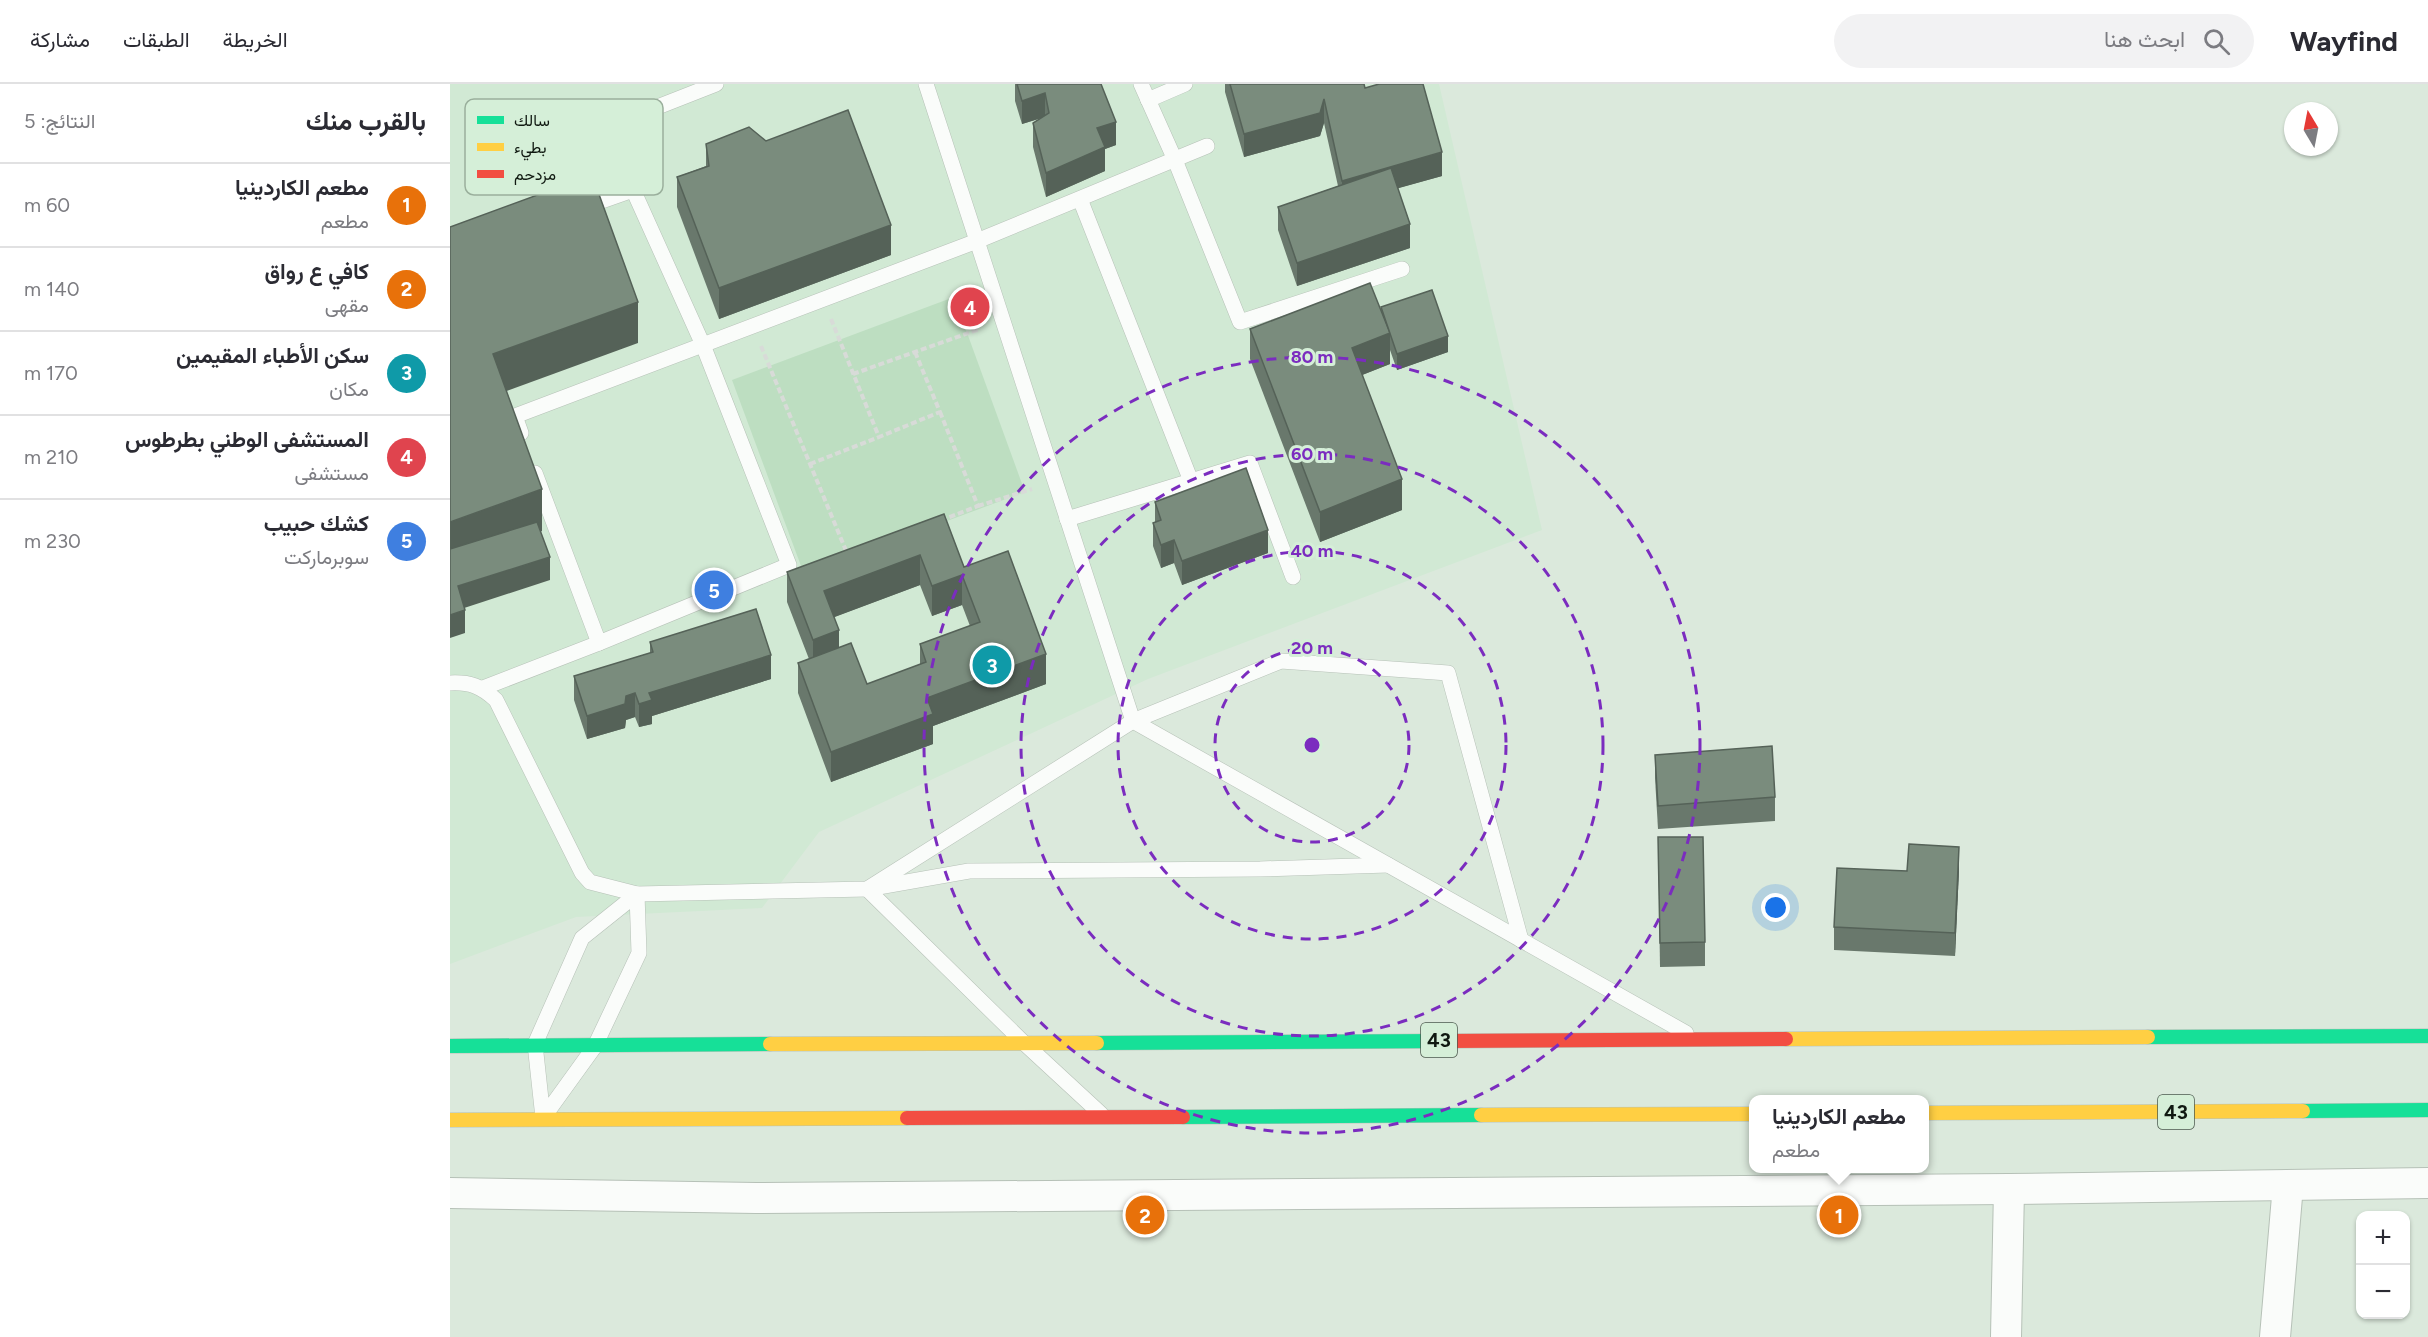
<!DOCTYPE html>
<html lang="ar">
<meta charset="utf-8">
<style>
:root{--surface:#fff;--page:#f2f2f3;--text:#2b2b33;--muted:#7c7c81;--line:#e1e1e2;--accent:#576258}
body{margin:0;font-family:Figtree,Vazirmatn,sans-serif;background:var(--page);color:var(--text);direction:rtl}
.controls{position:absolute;right:18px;bottom:18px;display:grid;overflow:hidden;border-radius:12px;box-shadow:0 2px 4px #0004}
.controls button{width:54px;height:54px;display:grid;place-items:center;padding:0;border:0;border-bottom:2px solid var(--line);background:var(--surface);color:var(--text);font:30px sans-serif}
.compass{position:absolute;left:1834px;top:18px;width:54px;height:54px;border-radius:50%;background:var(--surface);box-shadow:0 2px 4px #0004;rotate:350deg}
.you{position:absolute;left:1326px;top:824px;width:21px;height:21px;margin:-15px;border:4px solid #fff;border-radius:50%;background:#1a73e8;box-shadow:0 0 0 9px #1a73e833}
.badge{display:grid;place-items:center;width:39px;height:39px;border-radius:50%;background:var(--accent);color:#fff;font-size:20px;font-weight:700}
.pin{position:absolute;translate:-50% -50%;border:3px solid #fff;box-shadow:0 2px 6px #0006}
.popup{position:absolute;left:1299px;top:1011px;width:180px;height:78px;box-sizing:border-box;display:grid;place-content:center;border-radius:12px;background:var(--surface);filter:drop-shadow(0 2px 4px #0005);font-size:20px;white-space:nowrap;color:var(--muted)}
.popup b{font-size:22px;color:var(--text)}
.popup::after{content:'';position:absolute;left:50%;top:100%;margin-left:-12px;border:12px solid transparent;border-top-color:var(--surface)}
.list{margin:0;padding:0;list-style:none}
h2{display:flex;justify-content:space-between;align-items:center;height:78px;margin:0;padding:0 24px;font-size:26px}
h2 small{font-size:20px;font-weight:400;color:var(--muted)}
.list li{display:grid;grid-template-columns:39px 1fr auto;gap:18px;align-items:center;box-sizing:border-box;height:84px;padding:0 24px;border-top:2px solid var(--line)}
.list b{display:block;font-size:22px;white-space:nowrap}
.list p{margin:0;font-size:20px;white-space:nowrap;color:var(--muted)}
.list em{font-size:20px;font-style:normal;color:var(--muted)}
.icon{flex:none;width:33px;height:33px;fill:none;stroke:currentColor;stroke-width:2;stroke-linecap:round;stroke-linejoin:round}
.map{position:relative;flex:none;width:1978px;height:1253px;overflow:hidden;direction:ltr}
header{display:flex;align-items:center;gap:36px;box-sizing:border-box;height:84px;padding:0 30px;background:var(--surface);border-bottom:2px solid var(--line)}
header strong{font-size:28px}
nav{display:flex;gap:33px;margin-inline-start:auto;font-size:21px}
.search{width:420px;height:54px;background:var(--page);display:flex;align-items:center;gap:15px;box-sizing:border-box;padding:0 21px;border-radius:33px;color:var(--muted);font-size:22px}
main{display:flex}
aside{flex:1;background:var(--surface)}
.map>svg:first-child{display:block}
.built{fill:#d1e9d4}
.green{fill:#bddec1}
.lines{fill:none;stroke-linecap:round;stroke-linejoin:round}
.lane-casing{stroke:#b6c1b7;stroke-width:16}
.street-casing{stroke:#b6c1b7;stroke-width:32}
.fast-casing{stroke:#b6c1b7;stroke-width:15}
.slow-casing{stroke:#b6c1b7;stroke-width:15}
.jam-casing{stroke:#b6c1b7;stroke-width:15}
.path{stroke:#d8dbd8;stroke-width:4;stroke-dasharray:6 3;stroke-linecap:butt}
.lane{stroke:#fafcfa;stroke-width:15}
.street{stroke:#fafcfa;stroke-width:30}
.fast{stroke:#16e098;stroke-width:14}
.slow{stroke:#ffcf43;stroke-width:14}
.jam{stroke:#f24e42;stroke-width:14}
.wall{fill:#69786c;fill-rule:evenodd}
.shaded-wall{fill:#556258}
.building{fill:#7a8c7d;stroke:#556258;stroke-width:1.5}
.ring{fill:none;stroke:#7b2cbf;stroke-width:3;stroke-dasharray:10 8}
.labels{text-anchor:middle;stroke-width:6;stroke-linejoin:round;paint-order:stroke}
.shield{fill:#d5efd8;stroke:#4b594d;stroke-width:1.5}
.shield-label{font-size:20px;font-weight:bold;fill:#101911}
.key{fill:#d5efd8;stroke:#9aaf9c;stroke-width:1.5}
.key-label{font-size:16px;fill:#101911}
.centre{fill:#7b2cbf;stroke:#d5efd8;stroke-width:3}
.ring-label{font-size:18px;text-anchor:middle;font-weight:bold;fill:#7b2cbf;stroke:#d5efd8;stroke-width:6;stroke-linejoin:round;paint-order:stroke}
</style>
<header>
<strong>Wayfind</strong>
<div class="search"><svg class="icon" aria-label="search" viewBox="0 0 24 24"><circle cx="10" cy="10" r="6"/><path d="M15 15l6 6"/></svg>ابحث هنا</div>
<nav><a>الخريطة</a><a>الطبقات</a><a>مشاركة</a></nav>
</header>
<main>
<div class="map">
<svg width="1978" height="1253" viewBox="0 0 1978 1253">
<rect width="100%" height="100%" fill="#dbe9dc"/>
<polygon class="built" points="0,0 989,0 1092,446 698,595 369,748 312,824 126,833 0,880"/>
<polygon class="green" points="504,213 575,408 354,490 282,296"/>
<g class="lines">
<g class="lane-casing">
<g id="lane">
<polyline points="476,0 683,637 1236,949"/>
<polyline points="691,0 725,76 790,238 952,185"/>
<polyline points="698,16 735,0"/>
<polyline points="630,115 741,397"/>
<polyline points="132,124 183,106"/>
<polyline points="71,349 65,332 527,157 757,62"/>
<polyline points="85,389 149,559 339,481 253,261 176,90 187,31 266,0"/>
<polyline points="617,435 800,379 843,493"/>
<path d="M0 599C20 598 31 602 46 616L132 789 140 798 187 810 417 805 519 787 810 785 938 781"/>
<polyline points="33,604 149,559"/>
<polygon points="187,810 189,869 145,962 93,1034 85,960 132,854"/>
<polyline points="651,1030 573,958 417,805 683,637 831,577 998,589 1071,856"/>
</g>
</g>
<g class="street-casing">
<g id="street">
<polyline points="0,1109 306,1114 1559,1105 1978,1099"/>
<polyline points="1556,1253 1559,1105"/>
<polyline points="1825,1253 1838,1101"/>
</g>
</g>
<g class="fast-casing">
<g id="fast">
<polyline points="1698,953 1978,952"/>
<polyline points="647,959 997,957"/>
<polyline points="0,962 320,960"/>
<polyline points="1853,1027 1978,1026"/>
<polyline points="733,1033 1031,1031"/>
</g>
</g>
<g class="slow-casing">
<g id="slow">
<polyline points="1336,955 1698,953"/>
<polyline points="320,960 647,959"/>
<polyline points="1474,1029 1853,1027"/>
<polyline points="1031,1031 1304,1030"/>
<polyline points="0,1036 457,1034"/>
</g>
</g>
<g class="jam-casing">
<g id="jam">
<polyline points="997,957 1336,955"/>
<polyline points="457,1034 733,1033"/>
</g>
</g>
<g class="path">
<polyline points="381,235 429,353 490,328 465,268"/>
<polyline points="311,262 397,469"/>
<polyline points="403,290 530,245"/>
<polyline points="490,328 528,422 492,436"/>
<polyline points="360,380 429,353"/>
<polyline points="528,422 582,405"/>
</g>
<use href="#lane" class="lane"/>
<use href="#street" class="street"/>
<use href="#fast" class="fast"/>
<use href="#slow" class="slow"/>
<use href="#jam" class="jam"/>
</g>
<g class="wall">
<polygon points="565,0 651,0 666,61 655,65 655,87 596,113 583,63 583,39 591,34 572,40 565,17"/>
<polygon points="775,0 914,0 915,4 992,92 948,104 960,164 847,202 828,146 828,123 888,102 874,39 870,52 794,73 775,8"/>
<polygon points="256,60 441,171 269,235 227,123 227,93 256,82"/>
<polygon points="931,225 998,268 947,286 940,266 940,280 912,291 952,426 870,458 800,275 800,245"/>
<polygon points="705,418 818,469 732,501 724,479 711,484 703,462 703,439 705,438"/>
<path d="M494 430 514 483 596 600 483 642V660L381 698 348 609V579L359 575 337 518V488ZM470 501 482 532 512 521 520 542 470 560V581L417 600 389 563 384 533Z"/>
<polygon points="200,558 321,595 202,632 202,640 189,643 185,633 176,636 175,644 137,655 124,616 124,592 200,569"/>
<polygon points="1205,671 1325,713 1325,737 1208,745 1205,694"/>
<polygon points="1208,753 1255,858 1255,882 1210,883"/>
<polygon points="1509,786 1505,872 1384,866 1384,843 1457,787"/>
</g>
<g class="shaded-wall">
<polygon points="595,9 595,33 572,40 572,17"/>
<polygon points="874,15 874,39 870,52 794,73 794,50"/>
<polygon points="666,38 666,61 655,65 655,87 596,113 596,89 647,44"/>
<polygon points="992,68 992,92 892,120 892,97"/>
<polygon points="960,140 960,164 847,202 847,179"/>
<polygon points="441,141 441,171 269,235 269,204"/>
<polygon points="188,218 188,259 43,312 43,270"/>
<polygon points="940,249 940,280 902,295 902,264"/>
<polygon points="998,252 998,268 947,286 947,270"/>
<polygon points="952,395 952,426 870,458 870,428"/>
<polygon points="92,405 92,447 0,480 0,438"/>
<polygon points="818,446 818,469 732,501 732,477"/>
<polygon points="724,456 724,479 711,484 711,461"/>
<polygon points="470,471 470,501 374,537 374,507"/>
<polygon points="100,473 100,496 8,526 8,502"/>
<polygon points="512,491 512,521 482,532 482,502"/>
<polygon points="15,526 15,549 0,554 0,531"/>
<polygon points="389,546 389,576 363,586 363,556"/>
<polygon points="596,570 596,600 483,642 483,660 381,698 381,668 477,614"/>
<polygon points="321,571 321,595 202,632 202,640 189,643 189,620 199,609"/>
<polygon points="185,609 185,633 176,636 175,644 137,655 137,632 176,612"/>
<polygon points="1509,763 1509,786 1505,872 1505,849"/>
</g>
<g class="building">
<polygon points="567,0 651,0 666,38 647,44 655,63 596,89 583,39 599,29 595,9 572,17"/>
<polygon points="780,0 914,0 915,4 929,0 973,0 992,68 892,97 874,15 870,29 794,50"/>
<polygon points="398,26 441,141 269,204 227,93 259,82 256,60 299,43 316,57"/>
<polygon points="941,84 960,140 847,179 828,123"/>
<polygon points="142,91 188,218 43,270 92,405 0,438 0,143"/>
<polygon points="920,199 940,249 902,264 952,395 870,428 800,245"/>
<polygon points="982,206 998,252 947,270 931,223"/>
<polygon points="796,384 818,446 732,477 724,456 711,461 703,439 711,436 705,418"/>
<polygon points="494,430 514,483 558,467 596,570 477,614 483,630 381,668 348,579 401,559 417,600 476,578 470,560 530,538 512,491 482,502 470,471 374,507 389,546 363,556 337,488"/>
<polygon points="87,438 100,473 8,502 15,526 0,531 0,465"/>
<polygon points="306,525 321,571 199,609 202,616 189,620 185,609 176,612 175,620 137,632 124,592 203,568 200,558"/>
<polygon points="1322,662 1325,713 1208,722 1205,671"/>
<polygon points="1208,753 1253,753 1255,858 1210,859"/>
<polygon points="1459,760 1509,763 1505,849 1384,843 1387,784 1457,787"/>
</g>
<g class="ring">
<circle cx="862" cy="661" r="97"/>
<circle cx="862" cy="661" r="194"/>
<circle cx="862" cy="661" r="291"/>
<circle cx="862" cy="661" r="388"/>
</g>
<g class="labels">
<g class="shield">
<rect x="971" y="939" width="36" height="34" rx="4.5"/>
<rect x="1708" y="1011" width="36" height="34" rx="4.5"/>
</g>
<g class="shield-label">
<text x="989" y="963">43</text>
<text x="1726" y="1035">43</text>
</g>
</g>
<rect x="15" y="15" width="198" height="96" rx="9" class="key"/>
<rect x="27" y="32" width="27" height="8" fill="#16e098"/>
<rect x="27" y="59" width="27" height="8" fill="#ffcf43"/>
<rect x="27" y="86" width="27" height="8" fill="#f24e42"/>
<g class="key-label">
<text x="64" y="42">سالك</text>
<text x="64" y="69">بطيء</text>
<text x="64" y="96">مزدحم</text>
</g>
<circle cx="862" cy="661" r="9" class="centre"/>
<g class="ring-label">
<text x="862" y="279">80 m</text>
<text x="862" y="376">60 m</text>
<text x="862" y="473">40 m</text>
<text x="862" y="570">20 m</text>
</g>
</svg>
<div class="controls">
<button>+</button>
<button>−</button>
</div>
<svg class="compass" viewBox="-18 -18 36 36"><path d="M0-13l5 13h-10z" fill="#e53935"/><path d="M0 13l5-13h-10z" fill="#7c7c81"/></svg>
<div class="you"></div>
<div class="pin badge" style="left:1389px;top:1131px;background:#e8710a">1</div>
<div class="popup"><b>مطعم الكاردينيا</b>مطعم</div>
<div class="pin badge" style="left:695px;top:1131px;background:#e8710a">2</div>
<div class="pin badge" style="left:542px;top:581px;background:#0f9aa8">3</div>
<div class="pin badge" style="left:520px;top:223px;background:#e0444e">4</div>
<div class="pin badge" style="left:264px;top:506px;background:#3f7fe0">5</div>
</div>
<aside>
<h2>بالقرب منك<small>النتائج: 5</small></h2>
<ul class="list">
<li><span class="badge" style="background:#e8710a">1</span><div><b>مطعم الكاردينيا</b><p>مطعم</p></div><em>60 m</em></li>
<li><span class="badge" style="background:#e8710a">2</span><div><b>كافي ع رواق</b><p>مقهى</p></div><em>140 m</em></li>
<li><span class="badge" style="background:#0f9aa8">3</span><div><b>سكن الأطباء المقيمين</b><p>مكان</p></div><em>170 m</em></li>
<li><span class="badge" style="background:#e0444e">4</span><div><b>المستشفى الوطني بطرطوس</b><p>مستشفى</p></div><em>210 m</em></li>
<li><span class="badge" style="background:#3f7fe0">5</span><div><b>كشك حبيب</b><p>سوبرماركت</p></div><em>230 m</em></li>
</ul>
</aside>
</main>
